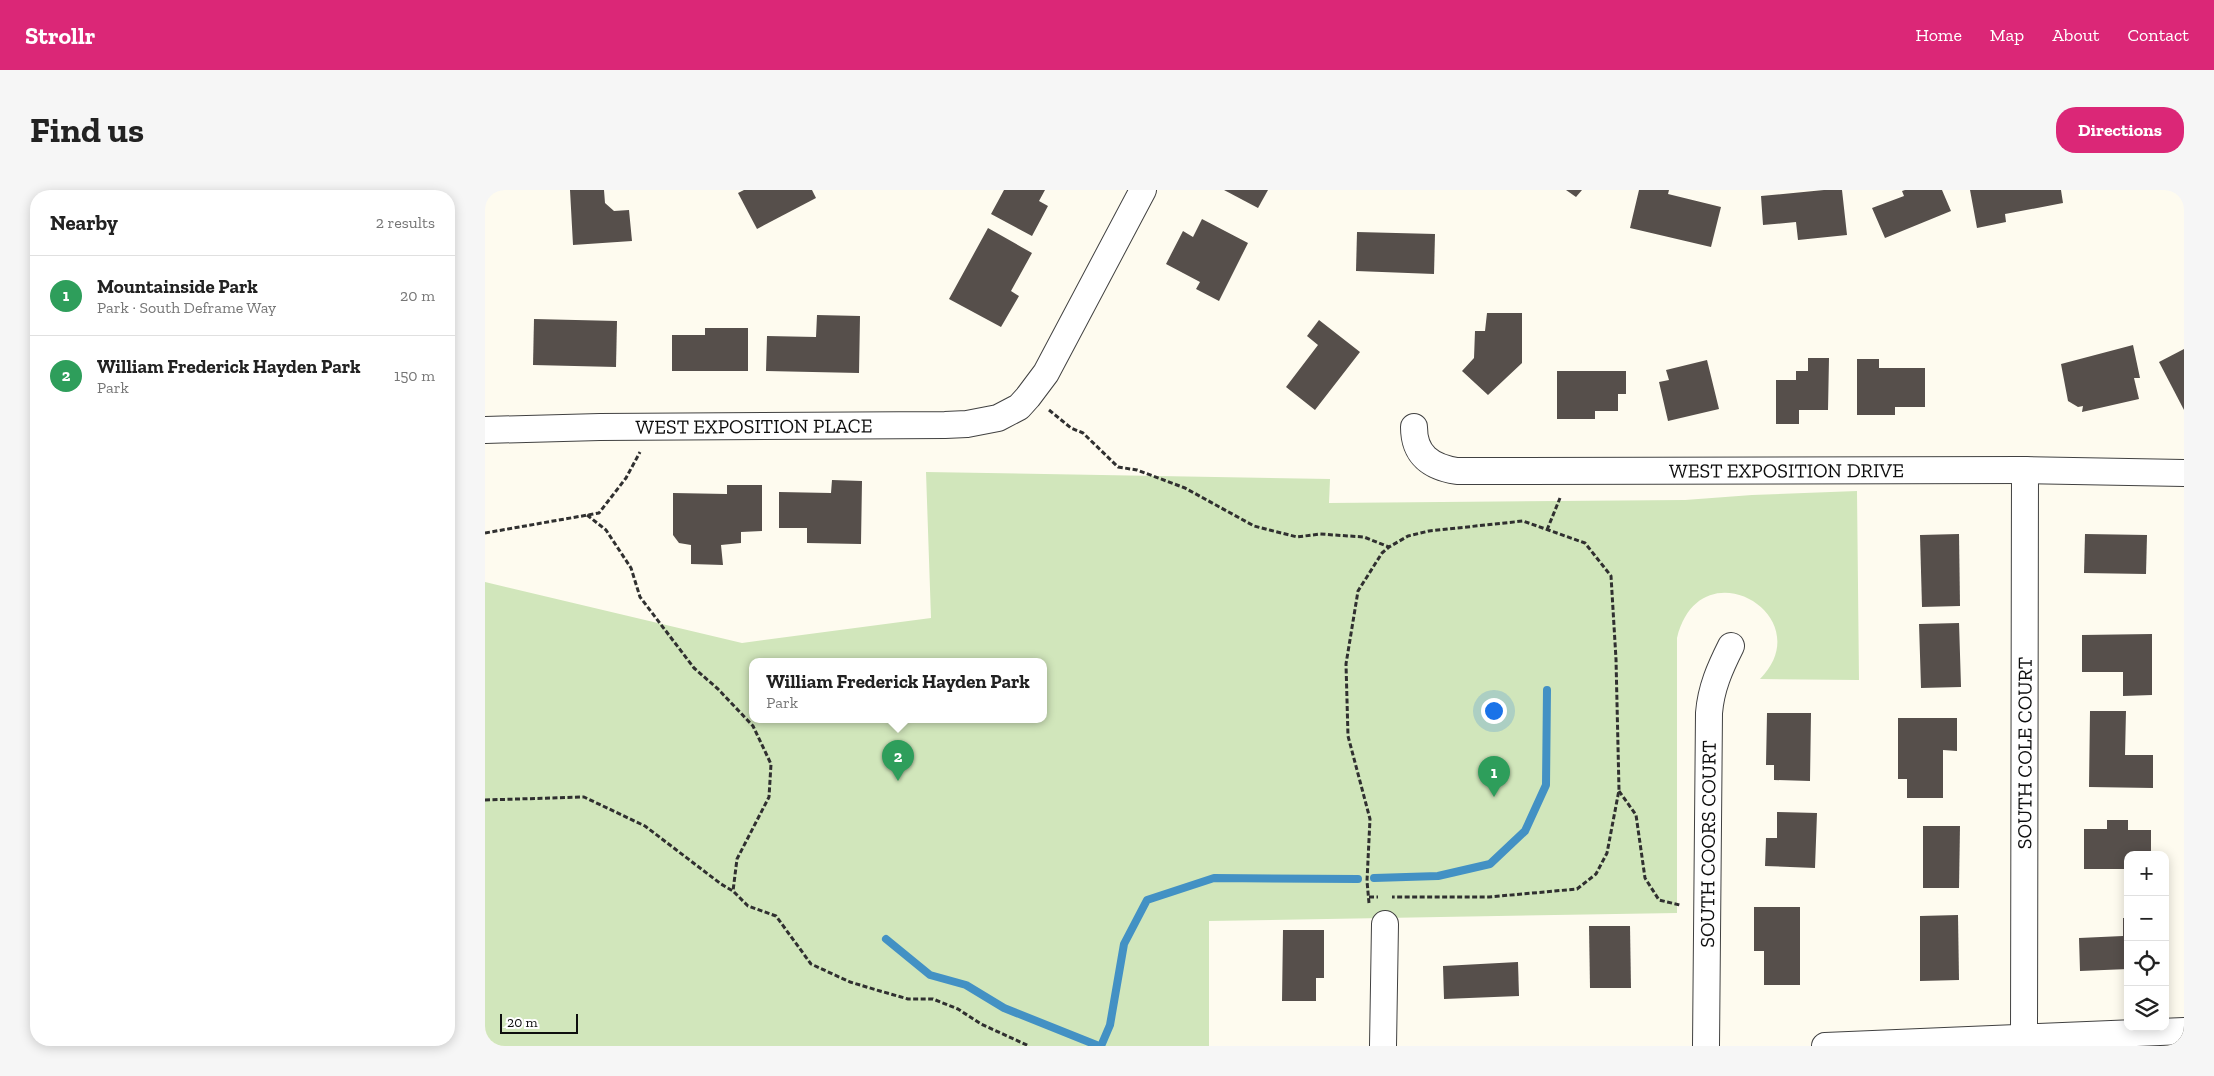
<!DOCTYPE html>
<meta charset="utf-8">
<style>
:root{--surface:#fff;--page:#f6f6f6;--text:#222;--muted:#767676;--line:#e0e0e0;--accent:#db2777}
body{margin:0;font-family:"Zilla Slab",serif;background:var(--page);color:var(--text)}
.controls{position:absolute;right:15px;bottom:15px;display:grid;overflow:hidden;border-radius:10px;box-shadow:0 2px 12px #0003}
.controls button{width:45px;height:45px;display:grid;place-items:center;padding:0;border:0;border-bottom:1px solid var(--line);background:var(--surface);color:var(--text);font:25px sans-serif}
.scale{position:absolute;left:15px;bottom:12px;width:78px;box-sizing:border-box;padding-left:5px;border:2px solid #0e0e0e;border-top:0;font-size:14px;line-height:18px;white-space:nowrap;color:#0e0e0e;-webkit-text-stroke:4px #fff;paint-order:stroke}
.you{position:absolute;left:1008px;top:520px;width:18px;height:18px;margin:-12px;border:4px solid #fff;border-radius:50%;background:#1a73e8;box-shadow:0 0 0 8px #1a73e833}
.badge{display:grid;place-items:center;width:32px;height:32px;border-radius:50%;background:var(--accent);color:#fff;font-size:16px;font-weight:700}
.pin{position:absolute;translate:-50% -41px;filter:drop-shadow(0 1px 2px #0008)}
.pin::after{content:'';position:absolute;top:26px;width:18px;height:15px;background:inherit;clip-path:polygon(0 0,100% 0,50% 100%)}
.popup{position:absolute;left:264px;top:468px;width:298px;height:65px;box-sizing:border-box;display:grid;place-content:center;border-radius:10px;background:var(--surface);filter:drop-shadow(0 1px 4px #0005);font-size:16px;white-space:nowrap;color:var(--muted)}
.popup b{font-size:19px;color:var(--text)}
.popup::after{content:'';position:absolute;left:50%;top:100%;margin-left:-10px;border:10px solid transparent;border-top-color:var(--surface)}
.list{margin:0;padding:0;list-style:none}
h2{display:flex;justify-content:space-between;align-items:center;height:65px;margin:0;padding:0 20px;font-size:21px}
h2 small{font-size:16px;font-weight:400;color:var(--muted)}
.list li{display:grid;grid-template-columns:32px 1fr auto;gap:15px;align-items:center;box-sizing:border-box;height:80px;padding:0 20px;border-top:1px solid var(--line)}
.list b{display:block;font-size:19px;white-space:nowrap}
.list p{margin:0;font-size:16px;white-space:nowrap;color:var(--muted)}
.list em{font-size:16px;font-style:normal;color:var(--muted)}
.icon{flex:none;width:28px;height:28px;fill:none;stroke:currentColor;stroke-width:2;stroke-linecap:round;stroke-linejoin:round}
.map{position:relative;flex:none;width:1699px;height:856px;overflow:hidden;border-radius:20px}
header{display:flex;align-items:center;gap:30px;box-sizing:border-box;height:70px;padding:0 25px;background:var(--accent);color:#fff}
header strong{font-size:24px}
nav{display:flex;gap:28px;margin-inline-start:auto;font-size:18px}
.intro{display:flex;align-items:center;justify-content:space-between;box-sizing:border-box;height:120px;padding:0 30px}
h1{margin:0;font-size:35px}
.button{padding:12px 22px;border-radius:20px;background:var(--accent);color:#fff;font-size:18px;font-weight:700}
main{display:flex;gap:30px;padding:0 30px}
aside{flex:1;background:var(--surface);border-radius:20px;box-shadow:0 2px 12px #0003}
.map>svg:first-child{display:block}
.green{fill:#d1e6bb;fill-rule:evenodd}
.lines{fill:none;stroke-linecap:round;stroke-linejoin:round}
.stream{stroke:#4391c4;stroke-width:8}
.building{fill:#564f4b}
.minor-casing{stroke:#414141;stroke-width:28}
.path{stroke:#303030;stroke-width:3;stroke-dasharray:5 2.5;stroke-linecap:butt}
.minor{stroke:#fff;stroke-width:26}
.labels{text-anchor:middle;stroke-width:5;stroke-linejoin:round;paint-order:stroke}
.street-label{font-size:20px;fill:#0e0e0e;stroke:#fff}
</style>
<header>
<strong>Strollr</strong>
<nav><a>Home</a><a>Map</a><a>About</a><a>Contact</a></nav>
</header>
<div class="intro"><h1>Find us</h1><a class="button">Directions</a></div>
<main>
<aside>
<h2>Nearby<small>2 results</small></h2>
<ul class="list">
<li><span class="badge" style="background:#2e9e5b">1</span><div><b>Mountainside Park</b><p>Park · South Deframe Way</p></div><em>20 m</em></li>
<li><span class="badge" style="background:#2e9e5b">2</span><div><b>William Frederick Hayden Park</b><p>Park</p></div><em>150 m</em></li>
</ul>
</aside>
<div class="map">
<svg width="1699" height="856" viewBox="0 0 1699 856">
<rect width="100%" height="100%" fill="#fefbef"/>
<path class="green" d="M441 282 845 289 844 313 1200 310 1267 305 1372 301 1374 490 1275 489C1337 426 1215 354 1192 448V723L724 731V856H0V392L257 453 446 428ZM268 472H558V530H268Z"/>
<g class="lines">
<g class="stream">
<polyline points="889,688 953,686 1005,674 1040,641 1061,595 1062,500"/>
<polyline points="401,749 445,785 481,795 519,818 614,856"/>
<polyline points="616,856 625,835 639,754 662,710 729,688 873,689"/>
</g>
</g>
<g class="building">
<polygon points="85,0 119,0 120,13 129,21 144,20 147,51 88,55"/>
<polygon points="259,0 327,0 331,8 272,39 253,3"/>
<polygon points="519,0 560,0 554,11 563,16 547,46 506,24"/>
<polygon points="739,0 783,0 773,18"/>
<polygon points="1081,0 1097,0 1091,7"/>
<polygon points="1154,0 1184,0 1183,4 1236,17 1226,57 1145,38"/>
<polygon points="1339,0 1357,0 1362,45 1313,50 1311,32 1278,35 1276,6"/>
<polygon points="1420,0 1457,0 1466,21 1400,48 1387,18 1419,6 1417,1"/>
<polygon points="1485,0 1576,0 1578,13 1520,24 1521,32 1492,38"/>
<polygon points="717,29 763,53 734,111 711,99 715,92 681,74 698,41 708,47"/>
<polygon points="503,38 547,63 526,101 534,106 516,137 464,109"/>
<polygon points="872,42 950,44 949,84 871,81"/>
<polygon points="1002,123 1037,123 1037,173 1003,205 977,181 989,168 990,141 1000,141"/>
<polygon points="332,125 375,126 374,183 281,181 282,146 331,147"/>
<polygon points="49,129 132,131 131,177 48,175"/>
<polygon points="834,130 875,162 830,220 801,197 833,155 822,146"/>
<polygon points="220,138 263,138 263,181 187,181 187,145 220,145"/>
<polygon points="1648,155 1655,188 1649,188 1654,209 1597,222 1598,216 1593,217 1583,211 1576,174"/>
<polygon points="1699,159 1699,220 1674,172"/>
<polygon points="1323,168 1344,168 1343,220 1314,220 1314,234 1291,234 1291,190 1311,190 1311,181 1323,181"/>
<polygon points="1372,169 1394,169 1394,178 1440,178 1440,217 1410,217 1410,225 1372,225"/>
<polygon points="1222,170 1234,219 1183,231 1174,192 1184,190 1181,180"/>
<polygon points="1072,181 1141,181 1141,204 1133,204 1133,221 1110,221 1110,229 1072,229"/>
<polygon points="347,290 377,291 376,354 322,353 322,338 294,338 294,302 346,303"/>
<polygon points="242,295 277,295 277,341 256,342 256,353 236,355 238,375 206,374 206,355 194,353 188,345 188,303 242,304"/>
<polygon points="1474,344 1475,416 1437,417 1435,345"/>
<polygon points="1600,344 1662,345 1661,384 1599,383"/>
<polygon points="1474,433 1476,497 1436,498 1434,434"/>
<polygon points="1667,444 1667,505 1638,506 1638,482 1597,482 1597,445"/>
<polygon points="1605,521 1641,521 1640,565 1668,565 1668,598 1604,597"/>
<polygon points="1282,523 1326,523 1325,591 1289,590 1289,575 1281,575"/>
<polygon points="1413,528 1472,528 1472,561 1458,560 1458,608 1422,608 1422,589 1413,589"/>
<polygon points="1292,622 1332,623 1330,678 1280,676 1281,648 1292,648"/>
<polygon points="1622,630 1643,630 1643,640 1666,640 1666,665 1643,665 1643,679 1599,679 1599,639 1622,639"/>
<polygon points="1438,636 1475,636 1474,698 1438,698"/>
<polygon points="1269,717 1315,717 1315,795 1279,795 1279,761 1269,761"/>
<polygon points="1473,725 1474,790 1435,791 1435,726"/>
<polygon points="1638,728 1643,728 1643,779 1595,781 1594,748 1638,746"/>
<polygon points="1104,736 1145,736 1146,798 1105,798"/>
<polygon points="798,740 839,740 839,788 831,788 831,811 797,811"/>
<polygon points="1033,772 1034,806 959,809 958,776"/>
</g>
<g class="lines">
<g class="minor-casing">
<g id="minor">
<path id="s1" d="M929 237C929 265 946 277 972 281L1540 280 1699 283"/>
<path id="s2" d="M0 240 115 237 460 235 482 234 513 228 534 217 543 207 561 183 658 0"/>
<path id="s3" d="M1539 847 1540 280"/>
<polyline points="898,856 900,734"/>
<path id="s4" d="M1221 856 1224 523C1226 498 1235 478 1246 456"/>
<polyline points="1340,856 1699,841"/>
</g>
</g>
<g class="path">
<polyline points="564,220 586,238 598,243 633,277 652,280 700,298 769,336 812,347 835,344 879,347 904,357"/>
<polyline points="102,325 121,340 146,378 155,407 209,478 233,499 268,536 286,574 284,607 252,669 248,701"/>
<polyline points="1062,340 1075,308"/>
<polyline points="0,343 114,323 141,288 155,262"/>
<polyline points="1134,601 1151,625 1160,688 1174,710 1195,715"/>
<polyline points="0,610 99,607 160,636 236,694 248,701 263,716 291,726 326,774 365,792 395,801 423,809 448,809 473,819 496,834 544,856"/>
<polyline points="884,707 893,707"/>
<polyline points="884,713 882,691 885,629 863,546 861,474 873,401 897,363 904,357 923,346 944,341 1038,331 1100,353 1126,386 1131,469 1134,600 1122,663 1111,684 1092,699 1004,707 907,707"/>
</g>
<use href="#minor" class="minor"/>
</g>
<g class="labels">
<g class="street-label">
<text dy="7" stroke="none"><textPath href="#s2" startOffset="269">WEST EXPOSITION PLACE</textPath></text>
<text dy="7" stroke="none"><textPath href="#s1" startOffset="398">WEST EXPOSITION DRIVE</textPath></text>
<text dy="7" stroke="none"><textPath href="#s3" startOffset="284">SOUTH COLE COURT</textPath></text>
<text dy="7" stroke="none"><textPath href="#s4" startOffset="202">SOUTH COORS COURT</textPath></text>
</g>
</g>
</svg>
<div class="controls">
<button>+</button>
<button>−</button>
<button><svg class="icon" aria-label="locate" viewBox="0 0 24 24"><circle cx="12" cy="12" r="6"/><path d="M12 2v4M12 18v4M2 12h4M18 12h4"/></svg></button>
<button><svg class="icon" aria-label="layers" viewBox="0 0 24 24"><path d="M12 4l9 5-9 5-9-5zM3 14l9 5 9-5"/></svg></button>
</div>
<div class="scale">20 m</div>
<div class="you"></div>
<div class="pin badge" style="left:1009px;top:607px;background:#2e9e5b">1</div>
<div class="pin badge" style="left:413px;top:591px;background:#2e9e5b">2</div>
<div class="popup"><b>William Frederick Hayden Park</b>Park</div>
</div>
</main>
